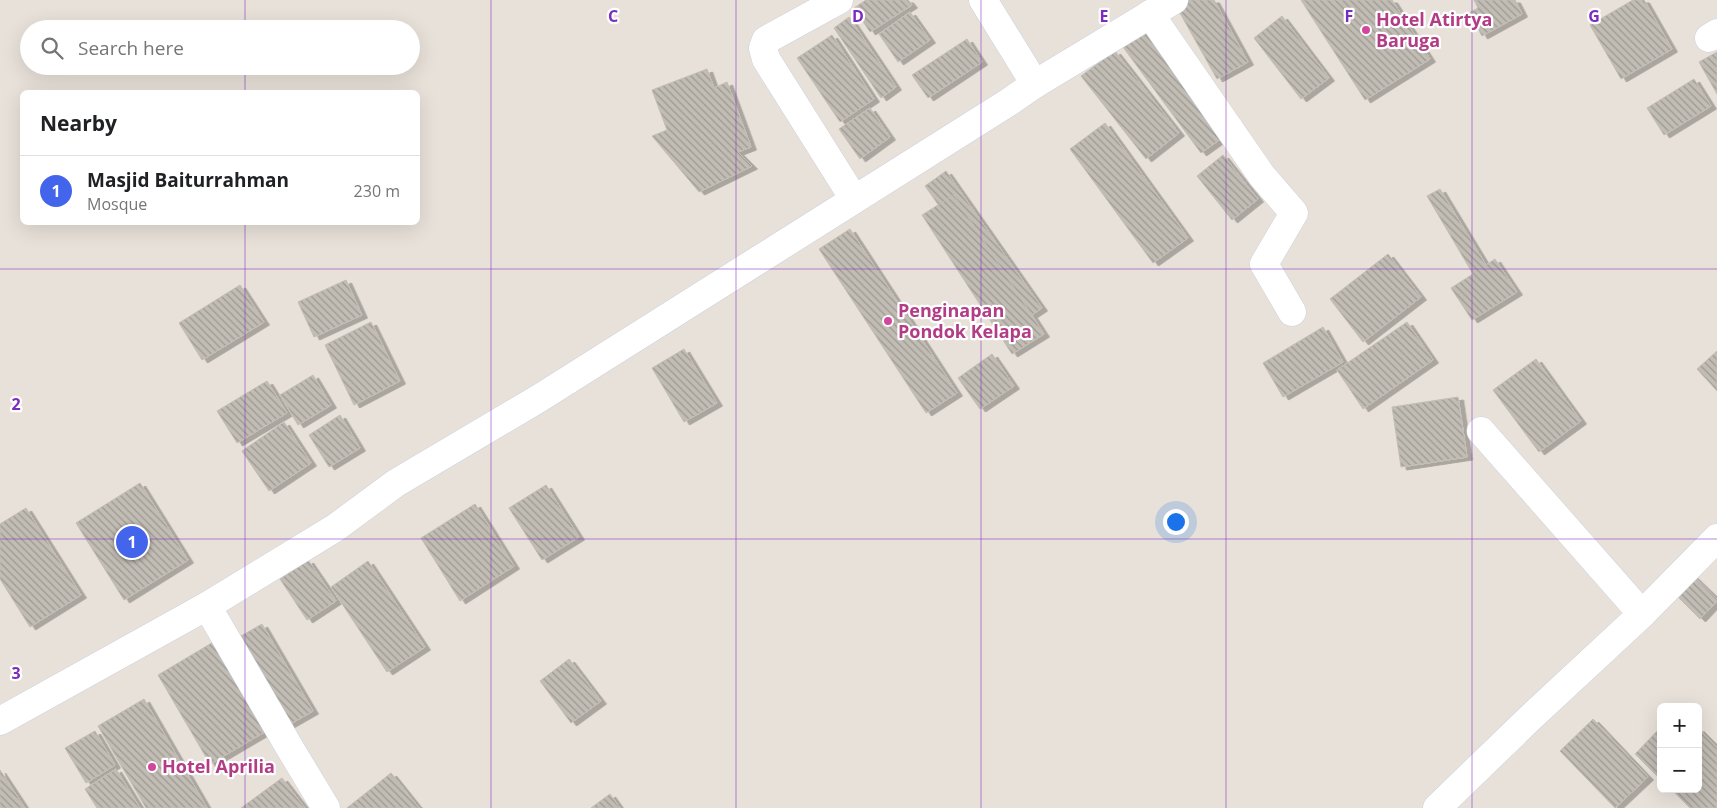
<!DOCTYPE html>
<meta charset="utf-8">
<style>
:root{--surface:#fff;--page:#f2f2f2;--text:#202124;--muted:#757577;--line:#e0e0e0;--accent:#4265ec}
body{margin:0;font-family:"Open Sans",sans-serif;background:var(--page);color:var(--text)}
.controls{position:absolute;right:15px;bottom:15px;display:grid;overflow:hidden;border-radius:8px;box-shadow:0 5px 20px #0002}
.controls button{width:45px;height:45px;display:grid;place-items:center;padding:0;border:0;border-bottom:1px solid var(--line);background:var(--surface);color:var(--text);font:25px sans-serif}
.you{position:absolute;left:1175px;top:521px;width:18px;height:18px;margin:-12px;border:4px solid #fff;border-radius:50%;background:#1a73e8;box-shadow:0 0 0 8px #1a73e833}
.badge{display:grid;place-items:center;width:32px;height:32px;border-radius:50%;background:var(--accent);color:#fff;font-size:16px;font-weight:700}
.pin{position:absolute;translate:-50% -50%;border:2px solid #fff;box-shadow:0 1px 5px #0006}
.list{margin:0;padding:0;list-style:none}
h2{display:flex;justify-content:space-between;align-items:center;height:65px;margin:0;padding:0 20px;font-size:21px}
h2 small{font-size:16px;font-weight:400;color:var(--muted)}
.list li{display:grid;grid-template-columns:32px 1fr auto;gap:15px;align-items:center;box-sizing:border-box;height:70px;padding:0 20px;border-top:1px solid var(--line)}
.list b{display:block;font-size:19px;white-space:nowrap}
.list p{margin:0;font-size:16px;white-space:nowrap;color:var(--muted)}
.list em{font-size:16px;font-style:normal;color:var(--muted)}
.icon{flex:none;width:28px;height:28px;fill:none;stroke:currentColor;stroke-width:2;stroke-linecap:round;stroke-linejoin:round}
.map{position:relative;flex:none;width:1717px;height:808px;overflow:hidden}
.search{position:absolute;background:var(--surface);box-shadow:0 5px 20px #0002;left:20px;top:20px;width:400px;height:55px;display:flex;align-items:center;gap:12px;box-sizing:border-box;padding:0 18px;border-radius:28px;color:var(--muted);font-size:19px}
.panel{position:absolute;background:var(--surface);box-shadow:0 5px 20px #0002;left:20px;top:90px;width:400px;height:135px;border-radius:8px}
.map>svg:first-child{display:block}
.building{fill:url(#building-back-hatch);stroke:#c3bdb3;filter:url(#shadow)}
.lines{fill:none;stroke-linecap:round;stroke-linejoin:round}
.minor-casing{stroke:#ced2df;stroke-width:29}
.minor{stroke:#fff;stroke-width:28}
.grid{fill:none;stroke:#7b2cbf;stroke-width:1;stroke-opacity:0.55}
.hotel-dot{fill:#d1479c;stroke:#fff;stroke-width:2}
.labels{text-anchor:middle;stroke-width:4.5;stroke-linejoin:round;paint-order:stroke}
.hotel-label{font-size:18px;font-weight:bold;fill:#b23c85;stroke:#fff;text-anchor:start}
.grid-label{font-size:16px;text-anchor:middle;font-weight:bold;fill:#7b2cbf;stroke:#fff;stroke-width:4.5;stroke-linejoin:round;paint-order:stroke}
</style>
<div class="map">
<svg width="1717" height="808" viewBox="0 0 1717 808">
<defs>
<pattern id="building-back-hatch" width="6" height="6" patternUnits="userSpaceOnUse" patternTransform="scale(1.25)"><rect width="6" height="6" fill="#c1bcb4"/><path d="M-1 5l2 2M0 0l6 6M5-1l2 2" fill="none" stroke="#9d9992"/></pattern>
<filter id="shadow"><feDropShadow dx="5.5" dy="3" stdDeviation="0" flood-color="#0004"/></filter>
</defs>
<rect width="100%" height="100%" fill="#e8e1d9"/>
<g class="building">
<polygon points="866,0 908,0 912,5 870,32 854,8"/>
<polygon points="1188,0 1214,0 1248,62 1217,79 1176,6"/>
<polygon points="1301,0 1392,0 1430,59 1365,100"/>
<polygon points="1474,0 1515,0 1522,14 1482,36 1469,13 1478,8"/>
<polygon points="1633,0 1644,0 1672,49 1621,79 1590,25"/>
<polygon points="910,12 930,40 898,62 879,34"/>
<polygon points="1282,16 1329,78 1301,99 1254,38"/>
<polygon points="849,17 896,87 881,98 834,28"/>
<polygon points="1155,24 1233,130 1201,153 1123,47"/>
<polygon points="832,35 874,99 840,122 797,58"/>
<polygon points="967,39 982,62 928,98 912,75"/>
<polygon points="1115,51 1179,133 1146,159 1081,76"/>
<polygon points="1717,52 1717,94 1699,62"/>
<polygon points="707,69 714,88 727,82 751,147 738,152 752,166 699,192 652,136 667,130 652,90"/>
<polygon points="1694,79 1711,106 1664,135 1647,108"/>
<polygon points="870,108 890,137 860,159 839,129"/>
<polygon points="1105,123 1188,238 1153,263 1070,149"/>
<polygon points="1223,155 1258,199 1232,220 1197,176"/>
<polygon points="946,171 1042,308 1021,322 925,186"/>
<polygon points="1440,189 1486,265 1495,259 1517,292 1472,320 1451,288 1473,274 1427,196"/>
<polygon points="954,195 1044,334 1012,354 922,215"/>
<polygon points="850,229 957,393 926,413 819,249"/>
<polygon points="1388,254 1421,297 1363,342 1330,299"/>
<polygon points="346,280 362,315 314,337 298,302"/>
<polygon points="240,285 264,322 202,360 179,323"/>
<polygon points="371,322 400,381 354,405 325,345"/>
<polygon points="1407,322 1433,360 1363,409 1337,370"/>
<polygon points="1323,327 1343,362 1283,397 1263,363"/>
<polygon points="684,349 717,403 684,422 652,368"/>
<polygon points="1717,351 1717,391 1697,369"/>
<polygon points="992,354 1014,386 980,409 958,378"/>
<polygon points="1536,359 1581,421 1539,452 1493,390"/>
<polygon points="313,375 331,405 298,425 280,395"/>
<polygon points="267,381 287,413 237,443 217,411"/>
<polygon points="1458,397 1467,457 1401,467 1392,407"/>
<polygon points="340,415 360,448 329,467 309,435"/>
<polygon points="284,422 311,463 269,491 242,451"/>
<polygon points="140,483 188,560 124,600 76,523"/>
<polygon points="546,485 579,537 542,560 509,508"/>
<polygon points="475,504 514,566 460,601 421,538"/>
<polygon points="26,508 81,595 30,627 0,579 0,524"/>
<polygon points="308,560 336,601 307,620 280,579"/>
<polygon points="368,561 425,647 387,672 331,587"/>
<polygon points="1689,572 1717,599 1717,601 1700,619 1671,590"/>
<polygon points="262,624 313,711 285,727 234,640"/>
<polygon points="215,641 268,730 210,764 158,675"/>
<polygon points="569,659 601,701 571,723 540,681"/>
<polygon points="144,699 207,808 146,808 98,726"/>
<polygon points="1593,719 1648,777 1615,808 1560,751"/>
<polygon points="1661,727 1661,780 1635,754"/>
<polygon points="1698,728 1717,747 1717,808 1690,808 1671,789 1698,789"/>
<polygon points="95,731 115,765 86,783 65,748"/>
<polygon points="116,769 140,808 97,808 85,789"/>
<polygon points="0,770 25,808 0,808"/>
<polygon points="391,773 419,808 347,808"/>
<polygon points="282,778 305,808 241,808"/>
<polygon points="610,794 620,808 591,808"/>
</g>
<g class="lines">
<g class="minor-casing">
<g id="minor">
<polyline points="839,0 766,40 763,48 766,59 854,199"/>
<polyline points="983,0 1035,84"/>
<polyline points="1150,14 1262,176 1294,213 1264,264 1292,312"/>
<polyline points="1709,38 1717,33"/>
<polyline points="1481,431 1642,614"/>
<polyline points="207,606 291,750 326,808"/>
<polyline points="0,721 207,606 335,528 396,483 538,399 1009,102 1035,84 1174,0"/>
<polyline points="1437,808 1529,719 1642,614 1717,538"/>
</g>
</g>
<use href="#minor" class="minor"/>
</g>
<path class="grid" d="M245 0V29M491 0V808M736 0V808M981 0V808M1226 0V808M1472 0V808M245 66V92M245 222V808M0 269H1717M0 539H1717"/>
<g class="hotel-dot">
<circle cx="1366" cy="30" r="5"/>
<circle cx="888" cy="321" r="5"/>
<circle cx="152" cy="767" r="5"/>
</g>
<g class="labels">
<g class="hotel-label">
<text x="1376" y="26">Hotel Atirtya<tspan x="1376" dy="21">Baruga</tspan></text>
<text x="898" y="317">Penginapan<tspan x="898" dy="21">Pondok Kelapa</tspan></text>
<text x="162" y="773">Hotel Aprilia</text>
</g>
</g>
<g class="grid-label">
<text x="613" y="22">C</text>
<text x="858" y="22">D</text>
<text x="1104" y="22">E</text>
<text x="1349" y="22">F</text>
<text x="1594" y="22">G</text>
<text x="16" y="410">2</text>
<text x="16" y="679">3</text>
</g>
</svg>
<div class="controls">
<button>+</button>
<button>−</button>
</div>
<div class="you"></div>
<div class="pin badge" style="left:132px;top:542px">1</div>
<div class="search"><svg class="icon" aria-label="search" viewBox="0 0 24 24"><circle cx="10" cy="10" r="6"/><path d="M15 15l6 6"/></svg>Search here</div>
<section class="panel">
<h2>Nearby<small></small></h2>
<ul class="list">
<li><span class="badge">1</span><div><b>Masjid Baiturrahman</b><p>Mosque</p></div><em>230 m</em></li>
</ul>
</section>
</div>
